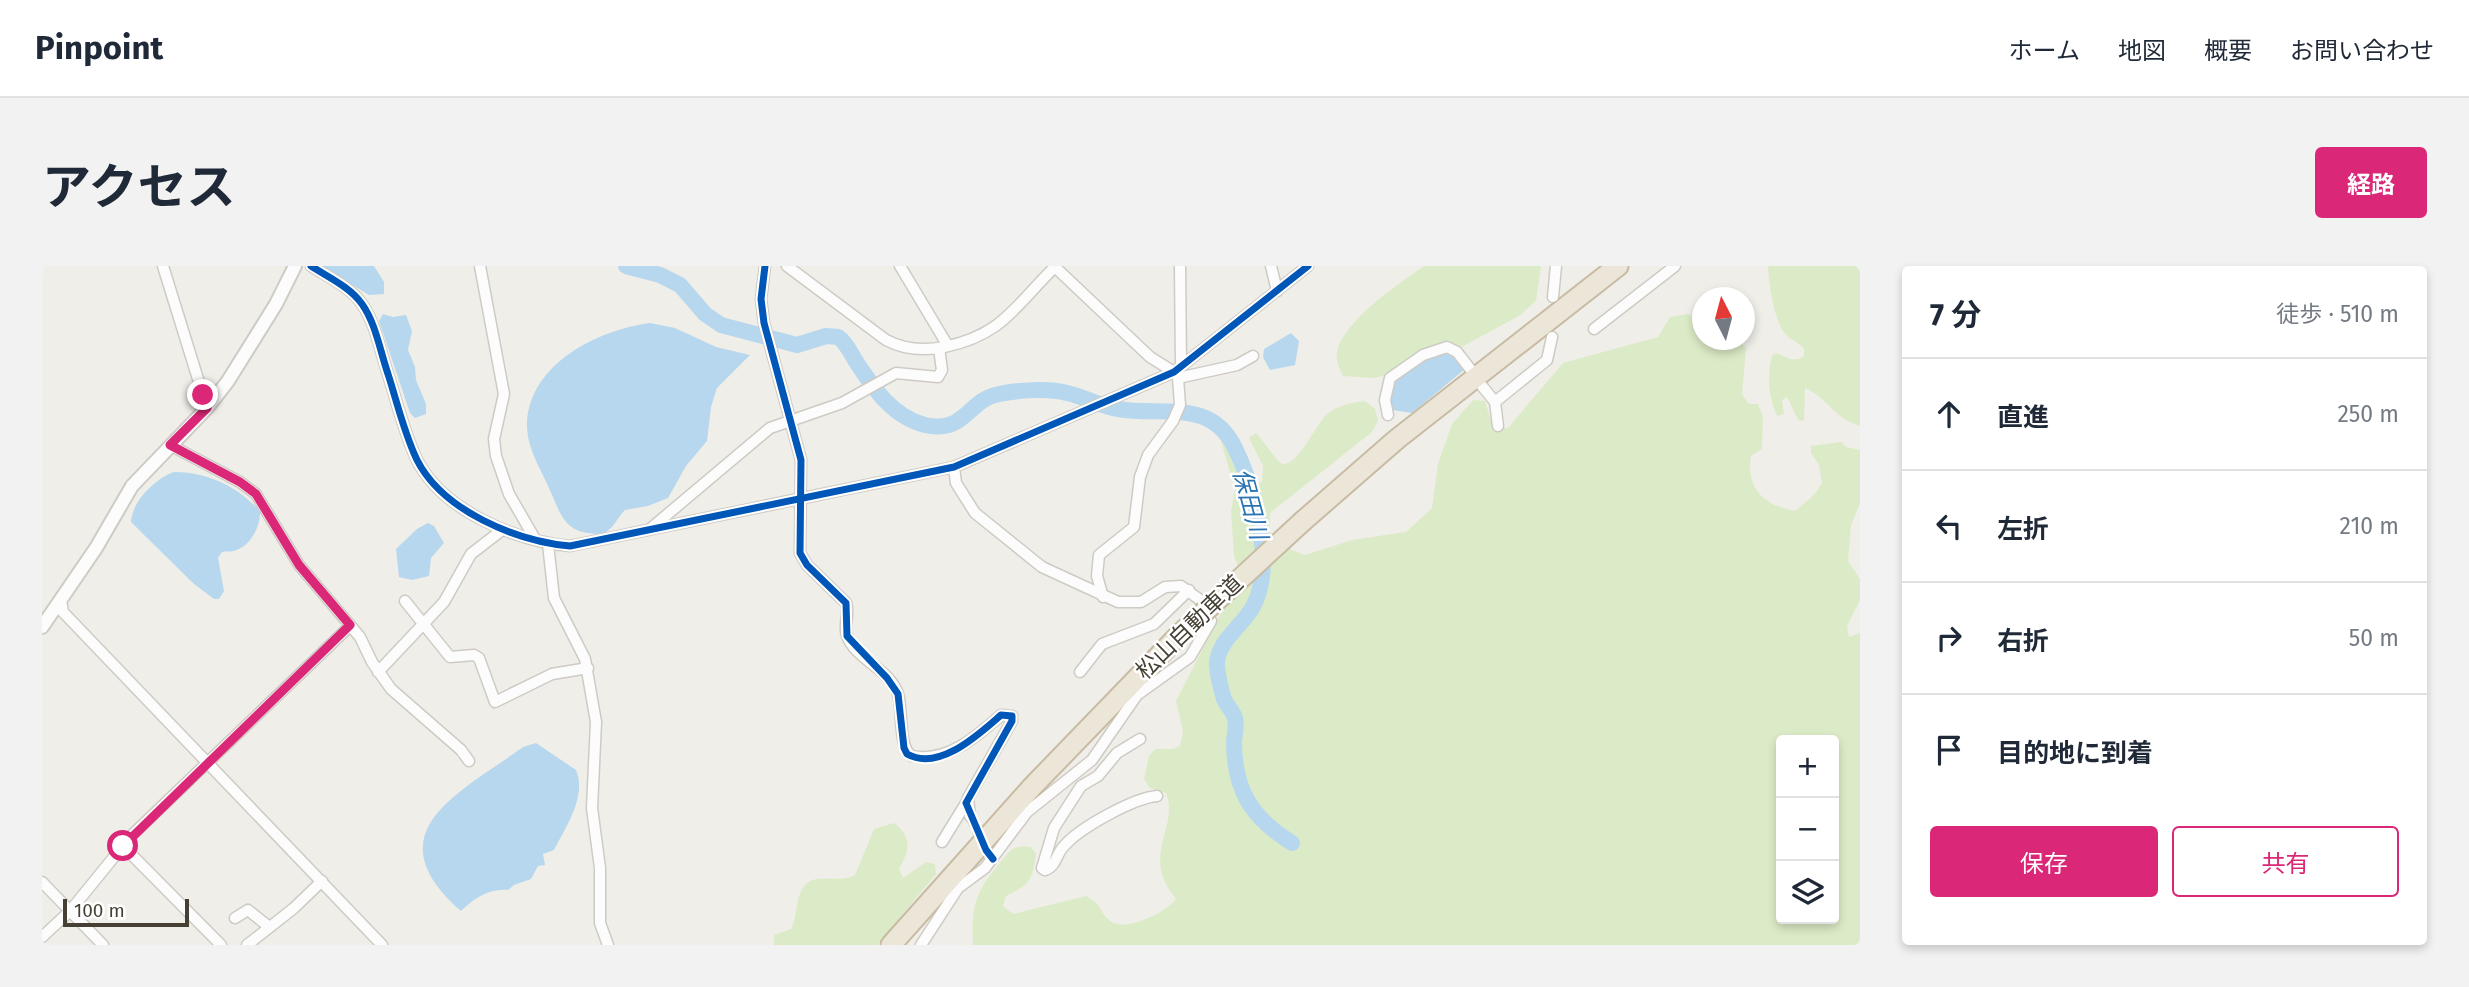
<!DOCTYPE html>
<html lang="ja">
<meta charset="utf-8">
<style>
:root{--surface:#fff;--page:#f2f2f3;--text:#1f2937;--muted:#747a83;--line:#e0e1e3;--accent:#db2777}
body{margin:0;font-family:"Fira Sans","Noto Sans JP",sans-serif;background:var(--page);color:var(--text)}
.controls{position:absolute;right:21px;bottom:21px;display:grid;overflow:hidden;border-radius:7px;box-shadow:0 4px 10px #0003}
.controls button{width:63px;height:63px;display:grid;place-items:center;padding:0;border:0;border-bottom:2px solid var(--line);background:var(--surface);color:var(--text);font:35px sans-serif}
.compass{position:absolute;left:1650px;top:21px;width:63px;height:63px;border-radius:50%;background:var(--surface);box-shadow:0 4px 10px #0003;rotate:354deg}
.scale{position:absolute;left:21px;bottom:18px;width:126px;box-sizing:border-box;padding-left:7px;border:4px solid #453f34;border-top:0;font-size:19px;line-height:24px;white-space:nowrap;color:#453f34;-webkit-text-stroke:5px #fff;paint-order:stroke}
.stop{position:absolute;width:21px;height:21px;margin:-16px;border:5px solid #db2777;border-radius:50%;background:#fff}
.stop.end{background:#db2777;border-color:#fff;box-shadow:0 2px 7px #0008}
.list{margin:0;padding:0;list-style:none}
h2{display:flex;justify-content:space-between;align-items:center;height:91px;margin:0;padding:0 28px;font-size:30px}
h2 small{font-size:23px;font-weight:400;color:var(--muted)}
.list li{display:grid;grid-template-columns:46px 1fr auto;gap:21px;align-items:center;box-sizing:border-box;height:112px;padding:0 28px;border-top:2px solid var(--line)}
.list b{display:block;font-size:26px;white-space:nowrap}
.list em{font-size:23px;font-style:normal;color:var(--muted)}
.actions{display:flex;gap:14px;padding:21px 28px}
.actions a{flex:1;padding:16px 0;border:2px solid var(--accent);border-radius:7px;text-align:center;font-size:24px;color:var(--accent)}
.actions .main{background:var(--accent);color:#fff}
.icon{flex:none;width:38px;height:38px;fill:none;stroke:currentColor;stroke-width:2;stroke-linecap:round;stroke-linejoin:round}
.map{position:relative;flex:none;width:1818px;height:679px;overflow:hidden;border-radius:7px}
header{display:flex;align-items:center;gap:42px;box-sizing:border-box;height:98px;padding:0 35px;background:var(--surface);border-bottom:2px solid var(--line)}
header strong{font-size:33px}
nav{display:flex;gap:38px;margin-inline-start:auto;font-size:24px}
.intro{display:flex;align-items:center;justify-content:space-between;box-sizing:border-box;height:168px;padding:0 42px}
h1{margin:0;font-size:49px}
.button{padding:18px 32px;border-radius:7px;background:var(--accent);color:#fff;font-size:24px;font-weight:700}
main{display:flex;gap:42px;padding:0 42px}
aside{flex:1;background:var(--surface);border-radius:7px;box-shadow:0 4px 10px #0003}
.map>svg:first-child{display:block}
.green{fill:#dcebc7;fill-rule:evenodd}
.water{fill:#b7d7ee}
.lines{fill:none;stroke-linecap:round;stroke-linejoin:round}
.river{stroke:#b7d7ee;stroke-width:16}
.minor-tunnel{stroke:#cecbc4;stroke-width:10;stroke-dasharray:10 5;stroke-linecap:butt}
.minor-casing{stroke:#cecbc5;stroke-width:13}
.tertiary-casing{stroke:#cecbc5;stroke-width:16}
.motorway-casing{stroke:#c8bba3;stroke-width:23}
.minor{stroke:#fdfcfc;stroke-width:10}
.tertiary{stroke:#fdfcfc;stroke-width:12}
.motorway{stroke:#ece6d8;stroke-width:19}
.motorway-bridge-casing{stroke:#c8bba3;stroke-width:23;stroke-linecap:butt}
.motorway-bridge{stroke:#ece6d8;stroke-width:19}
.cycleway-casing{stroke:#fff;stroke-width:11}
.cycleway{stroke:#0057b8;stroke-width:7}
.route{stroke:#db2777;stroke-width:9}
.labels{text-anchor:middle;stroke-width:5;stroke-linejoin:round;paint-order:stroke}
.street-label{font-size:23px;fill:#453f34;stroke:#fff}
.water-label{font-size:24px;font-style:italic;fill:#2b75b3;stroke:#fff}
</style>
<header>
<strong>Pinpoint</strong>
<nav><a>ホーム</a><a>地図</a><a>概要</a><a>お問い合わせ</a></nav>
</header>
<div class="intro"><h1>アクセス</h1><a class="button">経路</a></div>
<main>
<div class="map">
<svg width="1818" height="679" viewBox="0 0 1818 679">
<rect width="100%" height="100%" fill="#f0eee8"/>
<g class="green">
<path d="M1382 0H1499L1494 35 1477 50 1410 86 1395 87 1364 106 1330 112 1301 110C1296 100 1292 90 1297 79 1311 48 1355 19 1382 0Z"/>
<path d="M1726 0H1818V160C1791 152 1786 132 1763 122L1762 155 1756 154 1745 131 1740 134 1742 148 1735 150C1726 129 1725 111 1730 89L1735 87C1745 92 1753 97 1762 90V83C1757 76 1751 75 1745 70 1732 57 1727 18 1726 0Z"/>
<path d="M1646 48 1660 54 1656 71 1667 78C1680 73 1694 70 1704 82L1700 128 1707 138H1716L1721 151 1720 183 1709 190C1704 223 1722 239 1753 245L1772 229 1780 217 1777 199 1769 187V180L1799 176 1804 181 1818 184V237L1809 259 1806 295 1818 313V334L1805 360 1807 371 1818 367V679H931C929 640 933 626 958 597 969 583 971 579 989 581L994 588C990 614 989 618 964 630L961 640 971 648 1044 630C1062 640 1055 642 1066 653 1080 669 1125 646 1134 633 1097 587 1138 563 1124 527L1108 522 1102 513 1107 490 1113 483H1131L1138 480 1141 465 1134 435 1179 347 1190 333 1196 300 1192 290 1189 245 1193 224 1179 175 1186 171 1196 178 1205 206 1213 219 1220 216 1221 200 1207 172 1214 167C1220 173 1234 194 1239 197 1254 205 1274 157 1286 147 1298 139 1309 137 1323 135L1333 143 1336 155 1330 166 1228 247 1227 265 1250 284 1263 289 1310 274 1364 266 1390 242 1396 198 1410 158 1431 134 1443 135 1451 162H1466L1521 97 1616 71 1628 51ZM1739 474H1792V653H1739Z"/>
<path d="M852 557C870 570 868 585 857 603L861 612 884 596 893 598 894 608 835 679H732V669L749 663C756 650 753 631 763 619 775 606 798 618 813 609L832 563Z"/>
</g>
<g class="water">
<polygon points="279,0 332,0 342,16 342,28 327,29"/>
<polygon points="341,48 351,51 364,49 370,65 366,84 373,101 374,114 384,138 384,148 373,152 368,147 337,55"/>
<path d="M608 57 633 62 674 81 708 89 675 122 669 141 665 175 644 200 626 232 606 240 583 244C575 252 569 268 557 268 522 267 520 251 507 222 498 202 484 180 485 157 488 97 556 64 608 57Z"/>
<polygon points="1249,67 1257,75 1253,99 1228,104 1221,91 1222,83"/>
<path d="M1395 87 1410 89 1423 103 1370 147 1351 144 1347 130 1350 114C1365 105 1379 93 1395 87Z"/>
<path d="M132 206C166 206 196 221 218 245 219 260 208 282 191 285 188 286 184 285 180 286L176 292 182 325 177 333H172L152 318 89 256C90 235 114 212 132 206Z"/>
<polygon points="386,257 392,260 402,277 389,292 387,310 370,314 357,311 354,283 375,263"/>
<path d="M494 477 534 504C545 530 524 561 512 584L501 588 503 599 496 600 489 613 472 619 466 624C447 622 431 633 419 645 329 566 418 527 481 481Z"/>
</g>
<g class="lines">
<path class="river" d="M584 0 618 9 638 19 663 48 679 59 755 79 784 70 796 71C805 77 809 88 815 97 832 123 851 151 883 159 924 168 925 134 957 128 977 124 1006 122 1025 127 1043 131 1058 140 1076 143 1119 151 1168 131 1193 182 1213 223 1235 303 1209 344 1199 360 1176 376 1175 397 1175 407 1179 424 1182 433 1185 440 1191 445 1193 452 1195 460 1192 470 1192 478 1193 526 1210 552 1250 577"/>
<polyline class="minor-tunnel" points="928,550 941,578"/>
<g class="minor-casing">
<g id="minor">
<polyline points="121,0 165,142"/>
<path d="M269 0C286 11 308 21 320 38 334 58 338 85 346 108 355 136 362 167 375 194 401 245 474 275 528 280L912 201 1132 106 1266 0"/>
<polyline points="438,0 462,128 452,173 454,190 467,228 493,273"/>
<path d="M723 0 719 33 722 57 759 194 758 287 765 299 804 337C808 348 801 359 805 370 814 394 848 403 856 428 861 445 856 482 870 490 905 497 934 471 959 449L970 450V455L926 532 928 550"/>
<path d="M745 0 844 74C863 84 882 85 902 81 962 69 974 38 1014 0"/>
<polyline points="858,0 906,80"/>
<polyline points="1138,0 1139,100"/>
<polyline points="1229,0 1235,25"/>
<polyline points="1013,1 1108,91 1132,106 1136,112 1138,139 1131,155 1106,189 1098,211 1092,261 1057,289 1055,310 1061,331"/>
<polyline points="1511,31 1514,0"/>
<polyline points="1552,63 1633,0"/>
<polyline points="1136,112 1195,99 1211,90"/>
<polyline points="1440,120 1453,136 1456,160"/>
<polyline points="1453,136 1505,94 1510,71"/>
<polyline points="1346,149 1343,134 1348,112 1381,89 1405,81 1415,86 1429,104"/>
<polyline points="128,179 198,216 214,228 257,299 318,371 330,396 349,423 419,484 427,495"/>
<polyline points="608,263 728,162 800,137 854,107 896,111 900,104 897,82"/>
<polyline points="506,278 512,332 543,393 554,456 550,542 558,602 558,657 566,679"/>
<polyline points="19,335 21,346 340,679"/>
<polyline points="363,335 408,391 432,389 437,392 453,436 510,408 546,402"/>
<polyline points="336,406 402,336 429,288 460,264"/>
<polyline points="1038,406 1060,378 1112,358 1147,324"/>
<path d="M1098 473 1075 487 1056 510 1039 520 1012 562 1000 602 1003 604C1015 600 1014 587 1023 579 1039 561 1092 532 1115 530"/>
<polyline points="900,576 924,537"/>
<polyline points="81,580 179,679"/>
<polyline points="0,616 61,679"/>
<polyline points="193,652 206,644 226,660"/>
<polyline points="0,671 28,645 89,570 308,360"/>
<polyline points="205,679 252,642 280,615"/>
<polyline points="879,679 916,622 943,602 985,546 1050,494 1095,429 1148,391 1169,355 1161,336 1139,320 1123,321 1099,336 1076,336 1000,301 933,247 914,217 912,201"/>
</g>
</g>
<g class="tertiary-casing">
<polyline id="tertiary" points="0,361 54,282 90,220 165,142 186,115 234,38 253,0"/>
</g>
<g class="motorway-casing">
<g id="motorway">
<polyline points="1261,255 1355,173 1576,0"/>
<polyline points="849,679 990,521 1136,370"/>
</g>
</g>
<use href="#minor" class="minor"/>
<use href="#tertiary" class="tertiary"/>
<use href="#motorway" class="motorway"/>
<g class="motorway-bridge-casing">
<polyline id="motorway-bridge" points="1136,370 1261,255"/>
</g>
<use href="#motorway-bridge" class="motorway-bridge"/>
<g class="cycleway-casing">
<g id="cycleway">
<path d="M269 0C286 11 308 21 320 38 334 58 338 85 346 108 355 136 362 167 375 194 401 245 474 275 528 280L912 201 1132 106 1266 0"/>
<path d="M723 0 719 33 722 57 759 194 758 287 765 299 804 337 805 370 845 412 856 428 862 482 865 488C897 506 937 468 959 449L970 450V455L924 537 944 584 951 593"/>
</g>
</g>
<use href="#cycleway" class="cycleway"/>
</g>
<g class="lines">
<polyline class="route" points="81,580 308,359 257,299 214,228 198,216 128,179 165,142 161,129"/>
</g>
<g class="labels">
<g class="street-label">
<text transform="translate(1147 361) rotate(-44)" y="8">松山自動車道</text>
</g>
<g class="water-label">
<text transform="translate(1208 238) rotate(75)" y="8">保田川</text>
</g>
</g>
</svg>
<div class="controls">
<button>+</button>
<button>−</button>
<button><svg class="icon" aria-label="layers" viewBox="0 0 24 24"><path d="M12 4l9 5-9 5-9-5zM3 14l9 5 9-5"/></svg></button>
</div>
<svg class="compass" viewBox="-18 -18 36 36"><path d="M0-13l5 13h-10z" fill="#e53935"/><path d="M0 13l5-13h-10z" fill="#747a83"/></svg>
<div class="scale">100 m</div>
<div class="stop" style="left:81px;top:580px"></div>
<div class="stop end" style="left:161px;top:129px"></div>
</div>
<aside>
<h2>7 分<small>徒歩 · 510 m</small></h2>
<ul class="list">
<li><svg class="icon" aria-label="ahead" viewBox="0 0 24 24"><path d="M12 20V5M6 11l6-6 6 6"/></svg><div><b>直進</b></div><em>250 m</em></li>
<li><svg class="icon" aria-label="left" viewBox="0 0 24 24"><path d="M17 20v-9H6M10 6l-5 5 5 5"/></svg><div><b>左折</b></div><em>210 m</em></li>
<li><svg class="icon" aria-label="right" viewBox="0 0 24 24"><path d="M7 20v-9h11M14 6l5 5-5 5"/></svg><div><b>右折</b></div><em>50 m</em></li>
<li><svg class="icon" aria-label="arrive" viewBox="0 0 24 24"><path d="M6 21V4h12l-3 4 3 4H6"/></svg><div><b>目的地に到着</b></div></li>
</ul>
<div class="actions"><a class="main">保存</a><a>共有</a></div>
</aside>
</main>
